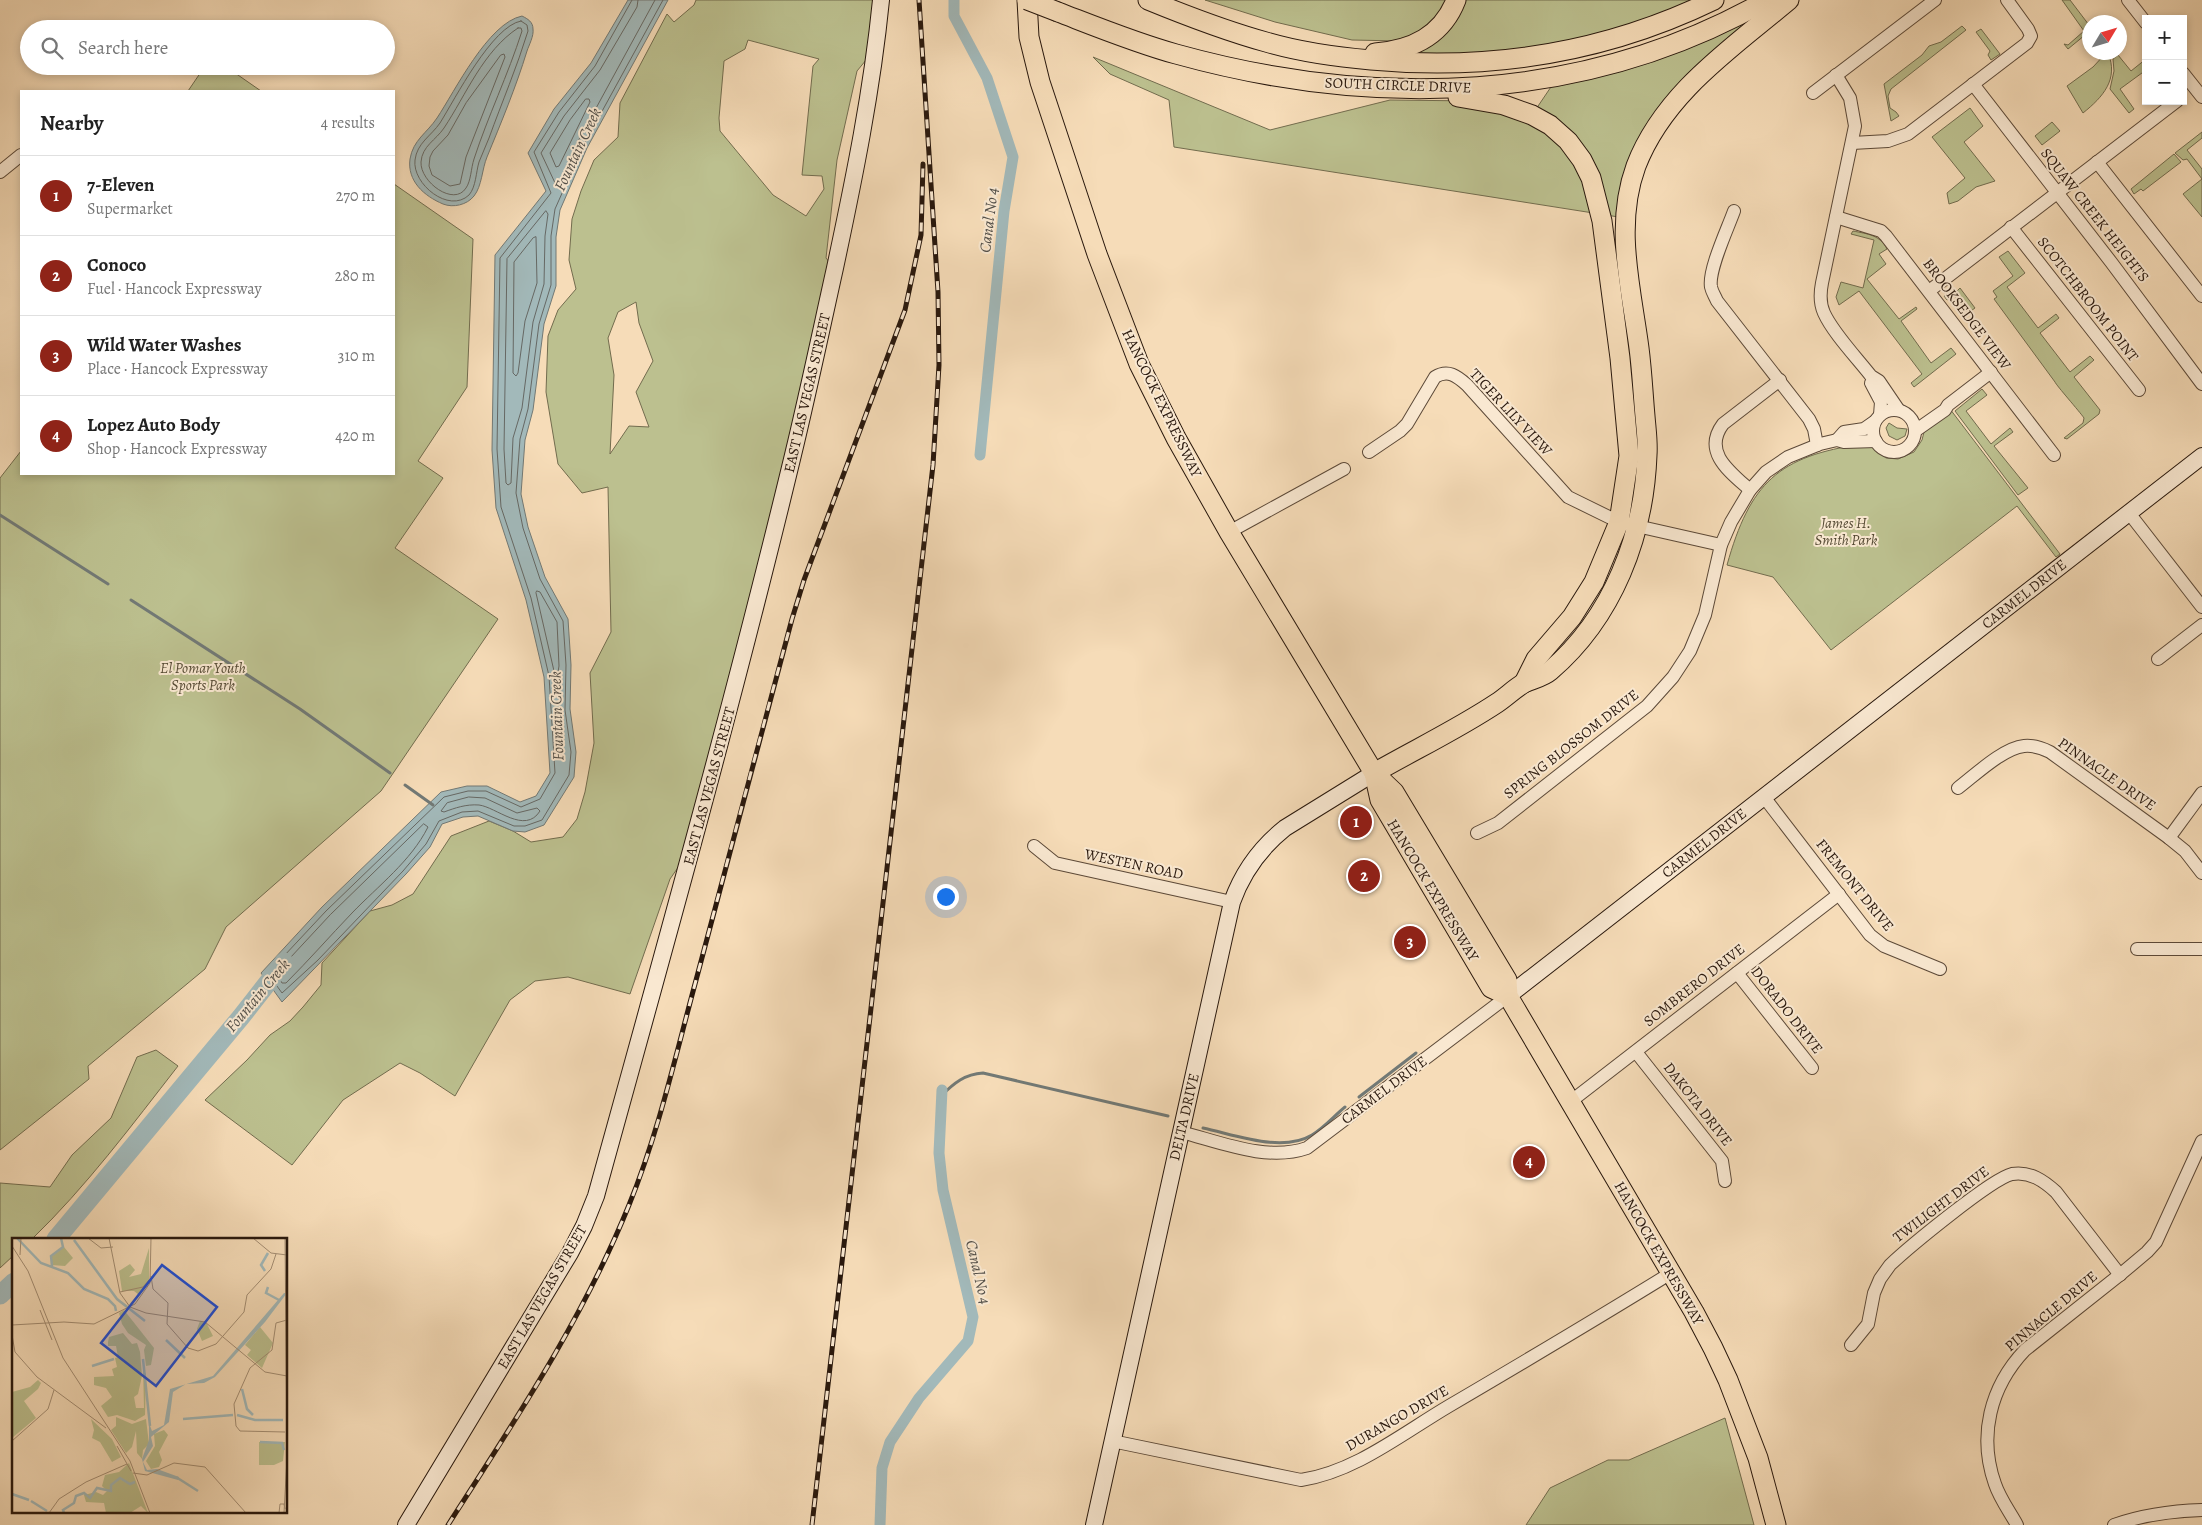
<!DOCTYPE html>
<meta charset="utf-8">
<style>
:root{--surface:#fff;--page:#f6f6f6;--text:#222;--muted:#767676;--line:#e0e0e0;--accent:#8f2418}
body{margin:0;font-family:Alegreya,serif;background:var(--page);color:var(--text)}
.controls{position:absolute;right:15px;top:15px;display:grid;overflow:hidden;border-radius:0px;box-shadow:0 2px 8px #0003}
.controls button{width:45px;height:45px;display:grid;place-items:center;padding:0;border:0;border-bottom:1px solid var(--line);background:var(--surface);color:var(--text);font:25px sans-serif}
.compass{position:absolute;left:2082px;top:15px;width:45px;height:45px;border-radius:50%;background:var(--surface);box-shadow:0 2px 8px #0003;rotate:52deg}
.you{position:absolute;left:945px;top:896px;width:18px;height:18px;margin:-12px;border:4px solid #fff;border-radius:50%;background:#1a73e8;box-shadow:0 0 0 8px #1a73e833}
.badge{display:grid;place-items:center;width:32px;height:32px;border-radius:50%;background:var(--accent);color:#fff;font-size:16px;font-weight:700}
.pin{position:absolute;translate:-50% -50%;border:2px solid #fff;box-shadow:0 1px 5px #0006}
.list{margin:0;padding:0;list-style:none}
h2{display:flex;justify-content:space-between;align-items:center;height:65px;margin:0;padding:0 20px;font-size:21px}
h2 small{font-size:16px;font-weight:400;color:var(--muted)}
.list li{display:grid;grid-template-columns:32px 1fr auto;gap:15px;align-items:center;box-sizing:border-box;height:80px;padding:0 20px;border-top:1px solid var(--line)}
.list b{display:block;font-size:19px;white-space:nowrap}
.list p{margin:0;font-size:16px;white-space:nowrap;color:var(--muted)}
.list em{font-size:16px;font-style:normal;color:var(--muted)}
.icon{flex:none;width:28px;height:28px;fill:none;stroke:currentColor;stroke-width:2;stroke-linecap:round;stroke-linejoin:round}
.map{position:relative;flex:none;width:2202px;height:1525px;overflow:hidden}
.search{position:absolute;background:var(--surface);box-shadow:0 2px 8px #0003;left:20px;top:20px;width:375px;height:55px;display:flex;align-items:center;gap:12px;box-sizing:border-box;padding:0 18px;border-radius:28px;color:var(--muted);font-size:19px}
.panel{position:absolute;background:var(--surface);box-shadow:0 2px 8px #0003;left:20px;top:90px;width:375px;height:385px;border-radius:0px}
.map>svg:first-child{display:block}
.green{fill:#bcc08f;stroke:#726c4e;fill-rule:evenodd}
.water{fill:#a2b9ba;stroke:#727975}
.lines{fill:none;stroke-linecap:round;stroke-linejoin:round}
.shore{stroke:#666864;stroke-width:1}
.stream{stroke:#727975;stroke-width:3}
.canal{stroke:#a2b9ba;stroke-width:11}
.river{stroke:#a2b9ba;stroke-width:19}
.street-casing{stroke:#5c4938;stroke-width:14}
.secondary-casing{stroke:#29180d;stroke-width:18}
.primary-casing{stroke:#29180d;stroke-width:21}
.street{stroke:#f9e8d1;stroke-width:12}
.secondary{stroke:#f9e8d1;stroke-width:16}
.primary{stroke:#f6dcb8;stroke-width:19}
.rail-casing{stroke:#29180d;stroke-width:5}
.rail{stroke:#f9e8d1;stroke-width:3;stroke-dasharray:9;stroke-linecap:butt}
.primary-bridge-casing{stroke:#29180d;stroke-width:21;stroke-linecap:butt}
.primary-bridge{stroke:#f6dcb8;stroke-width:19}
.labels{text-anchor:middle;stroke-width:4;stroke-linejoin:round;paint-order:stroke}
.street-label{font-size:15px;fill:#29180d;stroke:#f9e8d1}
.park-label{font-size:15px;font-style:italic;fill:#554a34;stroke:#f9e8d1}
.water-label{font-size:16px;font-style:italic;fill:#53504a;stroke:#f9e8d1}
.inset-river{fill:none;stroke:#a2b9ba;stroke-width:2.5}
.inset-road{fill:none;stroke:#a48e74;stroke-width:1}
.view{fill:#1d4ed8;fill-opacity:0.15;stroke:#1d4ed8;stroke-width:2.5}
.inset-edge{fill:none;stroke:#29180d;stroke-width:2.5}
</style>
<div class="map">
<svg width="2202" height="1525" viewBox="0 0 2202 1525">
<rect width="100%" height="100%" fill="#f6dcb8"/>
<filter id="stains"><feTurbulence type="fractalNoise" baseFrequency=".004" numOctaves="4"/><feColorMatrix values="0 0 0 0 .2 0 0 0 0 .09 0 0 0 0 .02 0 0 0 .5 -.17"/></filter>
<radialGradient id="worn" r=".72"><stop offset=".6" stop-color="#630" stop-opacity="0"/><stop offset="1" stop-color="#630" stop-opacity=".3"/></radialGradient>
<g class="green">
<path d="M696 0H881L876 48 857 71 837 160 826 258 834 268 693 846 670 879 630 994 568 977 535 981 510 1000 455 1096 420 1073 400 1063 343 1100 292 1165 205 1100 247 1060 270 1035 290 1021 303 1007 321 985 322 963 370 911 392 905 413 894 451 836 489 821 513 831 531 842 563 837 577 819 585 792 594 743 590 673 611 632 608 487 582 493 558 464 546 392 548 336 558 310 576 289 569 260 572 219 581 191 594 160 618 137 620 103 667 14 674 22 694 5ZM748 40 819 59 813 66 802 175 822 176 824 189 806 216 773 195 720 131 719 118 724 61 745 49ZM636 302 639 323 653 361 636 392 649 427 629 426 610 454 614 375 608 338 618 312Z"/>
<polygon points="1205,0 1690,0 1616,39 1409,64 1423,48 1400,41 1352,40 1275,22"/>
<polygon points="2062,0 2070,0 2089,25 2089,36 2087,37 2085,35 2068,49 2064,44 2068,45 2084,31"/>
<polygon points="1766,1 1766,20 1651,135 1625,218 1174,147 1169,100 1110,74 1093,57 1270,130 1390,100 1476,101 1532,115 1557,78"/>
<polygon points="1962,26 1966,30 1891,89 1888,96 1890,108 1896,112 1899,116 1891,121 1884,84 1922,55 1929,46 1941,42"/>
<polygon points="1981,29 2000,54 1991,60 1988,55 1990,51 1976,32"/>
<path d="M2106 53H2108C2119 79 2103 97 2083 113L2067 86 2093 67Z"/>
<polygon points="2118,55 2131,71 2146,59 2146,70 2120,89 2134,109 2129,113 2110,89 2114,71 2113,59"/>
<polygon points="205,66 225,66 261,91 188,91"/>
<polygon points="1970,108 1983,126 1964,142 1995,181 1976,187 1958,201 1949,204 1947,193 1965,178 1932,137"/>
<polygon points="2052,122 2060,131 2042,145 2035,136"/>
<polygon points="2202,132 2202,138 2187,150 2202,169 2202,179 2187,159 2183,160 2175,153"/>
<polygon points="2174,154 2181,162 2143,191 2141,189 2134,194 2131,189"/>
<polygon points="2202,179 2202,217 2183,194"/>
<polygon points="394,184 473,239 467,387 418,461 443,478 395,548 498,619 381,791 226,927 205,969 88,1066 89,1079 0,1150 0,478 21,451 21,474 394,474"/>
<path d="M1853 231C1868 234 1880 235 1887 249L1879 254 1886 264 1867 279 1899 319 1916 307 1917 309 1901 321 1931 363 1951 348 1956 354 1914 387 1911 383 1922 374 1859 291 1839 305 1836 297 1841 282 1863 288 1874 240 1851 234Z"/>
<path d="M2008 251 2025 273 2007 287 2038 328 2056 314 2059 318 2040 333 2070 372 2090 356 2094 360 2074 377 2100 410 2099 414 2067 439 2064 438 2083 423 2084 418C2080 412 2056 385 2055 382L1994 299 1997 297 1993 291 2013 276 1999 257Z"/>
<polygon points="1960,288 1975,308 1968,313 1954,295 1947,300 1944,296 1955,289 1957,291"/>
<polygon points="1982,389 1987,395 1966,411 1991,444 2010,428 2013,432 1994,446 2028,488 2018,495 1955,411"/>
<path d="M1950 409 2060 554 2056 557 2017 506 1831 650 1773 577 1727 565C1750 483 1778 456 1863 444L1871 446 1886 458 1898 459 1914 452 1922 440 1925 428Z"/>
<polygon points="1889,423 1897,428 1907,429 1905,436 1897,440 1889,436 1886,428"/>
<path d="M156 1050 178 1066C132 1125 86 1187 32 1239H14V1255L0 1268V1183L50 1187 72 1155 111 1118 137 1057Z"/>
<polygon points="1725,1418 1754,1525 1526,1525 1550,1488 1608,1460 1629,1460"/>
</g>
<g class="water">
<polygon points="628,0 668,0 587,148 560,210 556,237 556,286 544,324 533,410 525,440 521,494 528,527 545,577 568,619 571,665 570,709 576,752 574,777 544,825 525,832 513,831 478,816 463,817 442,824 430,847 406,874 282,1002 261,973 322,907 441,792 467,786 487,786 520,802 536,796 550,773 544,677 526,600 496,508 492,450 495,255 546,191 528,153 554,109 591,63"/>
<path d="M522 16C528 19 533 22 533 29 534 36 529 45 527 51 516 87 501 123 487 157 482 169 482 186 474 196 467 205 453 208 443 204 424 196 407 181 410 159 413 140 427 133 437 118 455 91 488 23 522 16Z"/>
</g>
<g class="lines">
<g class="shore">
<polyline points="632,0 595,66 559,112 534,152 551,193 500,258 497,449 501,507 531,598 549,676 555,773 540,799 521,807 486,791 468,791 444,797 326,911 269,972 269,975 282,993 318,960 403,871 426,844 439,821 462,812 478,811 514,826 525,826 542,820 569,775 571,752 565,710 566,665 563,621 540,579 523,528 516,493 520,439 528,409 539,324 551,285 551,236 555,209 583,146 663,0"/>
<polyline points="638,0 637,7 600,70 564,116 541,153 556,185 559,183 577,143 655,0"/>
<path d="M521 21 527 25 528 31C517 67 502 102 489 138 486 146 482 154 479 162 476 172 476 187 469 195 449 214 412 184 415 160 417 143 431 136 440 123 455 99 492 26 521 21Z"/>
<path d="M518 28H521L522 31C508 75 488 116 474 159 471 168 471 181 466 188 454 207 420 182 421 162 422 146 436 140 444 128 466 95 483 51 518 28Z"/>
<polygon points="501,55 504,54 505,57 466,157 460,184 450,186 432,175 429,166 430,157 433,151 448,135 466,103"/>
<polygon points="586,99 589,99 590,102 559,166 556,167 550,153 570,120"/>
<polygon points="546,211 548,214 545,236 544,284 533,322 522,408 513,438 511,483 508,485 506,483 504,449 507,259"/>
<polygon points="536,237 537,283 525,321 518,373 516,376 513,373 514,262 533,238"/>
<polygon points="537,591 540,592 557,622 559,666 558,672 554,671 536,593"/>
<path d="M469 797 485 798 517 813 537 808 540 811C525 835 496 807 479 805 466 804 455 808 444 812L441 811 447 803Z"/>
<path d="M424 824 428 827C411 861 378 886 352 913 330 936 309 960 286 983H282L277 975V972L330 915Z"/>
</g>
<g class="stream">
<polyline points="0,515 108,584"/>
<polyline points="131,600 300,709 390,773"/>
<polyline points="405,785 433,805"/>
<path d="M941 1096C954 1083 965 1074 983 1073L1168 1116"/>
<polyline points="1359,1097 1416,1053"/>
<path d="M1203 1128C1236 1135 1282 1153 1312 1135 1324 1128 1334 1116 1345 1107"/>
</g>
<g class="canal">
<polyline points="954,0 954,16 987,78 1013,157 1004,211 980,455"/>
<polyline points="880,1525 882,1468 890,1442 919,1398 968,1341 973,1317 943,1190 939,1153 942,1090"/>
</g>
<g class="river">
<polyline points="56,1239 241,1017 284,962"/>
<polyline points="0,1295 14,1282"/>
</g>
<g class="street-casing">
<g id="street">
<polyline points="2128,0 2146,23"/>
<polyline points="2183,73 2202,97"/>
<path d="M1836 75 1850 98 1855 126 1822 283C1820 293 1820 304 1824 313 1833 333 1857 358 1871 376L1879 381 1898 409"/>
<polyline points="1973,84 2111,262 2202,384"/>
<polyline points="1813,93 1935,0"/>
<polyline points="1852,143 1888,141 1908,134 2027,43 2031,36 2028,29 2007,0"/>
<polyline points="2097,162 2202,296"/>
<polyline points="0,172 21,155"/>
<path d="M1734 211C1728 228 1708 270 1711 287 1712 292 1715 296 1717 301L1809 419 1814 429 1817 445"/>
<polyline points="1836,217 1881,231 1886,236 2054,455"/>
<polyline points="2011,227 2139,390"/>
<polyline points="1929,291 2177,101"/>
<polyline points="1871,383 1881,402 1880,415"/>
<circle cx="1894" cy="431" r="21"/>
<polyline points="1915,431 1945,410 1948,405 1991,372"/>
<polyline points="1837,440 1844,432 1864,429 1874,422"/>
<path d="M1369 452 1400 431 1407 424 1435 377C1448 369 1457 376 1467 385L1568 497 1619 522 1721 545"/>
<path d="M1750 490C1730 472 1702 452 1723 424L1780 380"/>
<polyline points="2129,513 2202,607"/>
<polyline points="1229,532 1344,469"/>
<polyline points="2158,659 2202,625"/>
<path d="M1958 788C1974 776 2003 748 2024 746 2033 745 2042 748 2050 752L2169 838 2185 851 2202 873"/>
<polyline points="1764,797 1870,935 1884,946 1940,969"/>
<polyline points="1477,833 1498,823 1647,706 1673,677 1690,651 1705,615 1721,545 1731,522 1750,490 1766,472 1788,457 1820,444 1837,440 1844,442 1876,441"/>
<polyline points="2169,838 2202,793"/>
<polyline points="1034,846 1055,863 1232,902"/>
<polyline points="2137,949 2202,949"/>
<polyline points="1737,973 1812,1068"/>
<polyline points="1636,1052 1722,1161 1725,1181"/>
<polyline points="1570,1102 1839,894"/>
<path d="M1181 1132C1220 1142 1267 1162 1307 1148L1508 996"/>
<path d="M1851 1345 1868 1324 1874 1293 1880 1279 1890 1265C1908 1248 1991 1179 2012 1174 2030 1171 2044 1181 2056 1192L2120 1275"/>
<path d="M1112 1441 1301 1480C1355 1472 1403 1433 1449 1406 1524 1362 1598 1318 1671 1273"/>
<path d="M2017 1525C2010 1512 2000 1499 1995 1484 1978 1436 1990 1387 2025 1350L2122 1273 2147 1252 2156 1242 2202 1141"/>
<path d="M2114 1525C2142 1515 2172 1511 2202 1510"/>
</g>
</g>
<g class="secondary-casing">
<g id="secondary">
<polyline points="1508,996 2202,456"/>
<path d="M406 1525 570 1253 584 1226 596 1196C664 950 733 704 793 455 808 393 821 331 835 268 854 179 872 91 881 0"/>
<path d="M1094 1525 1232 902C1243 871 1260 848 1285 828L1374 773"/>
</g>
</g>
<g class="primary-casing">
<g id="primary">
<polyline points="1027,0 1029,37 1040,82 1097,254 1139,364 1176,438 1229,532 1374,773 1394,792 1507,980 1508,996 1694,1312 1713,1348 1728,1380 1758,1458 1776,1525"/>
<path d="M1148 0C1187 16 1226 31 1266 42 1300 52 1336 57 1371 60 1490 71 1607 52 1714 0"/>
<path d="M1058 12C1097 27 1136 43 1176 54 1374 109 1585 104 1767 0"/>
<path d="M1375 53C1412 50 1442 36 1456 0"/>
<polyline points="1458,97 1504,105 1532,115 1550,125 1568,141 1582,160 1591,178 1602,221 1620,358 1629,456 1619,522 1594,582 1572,617 1536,659 1524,683"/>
<path d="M1374 773C1414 750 1458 729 1497 703 1506 697 1514 689 1524 683 1533 679 1543 677 1550 671 1613 617 1644 536 1647 455 1648 442 1646 429 1645 416 1643 394 1642 371 1639 348 1631 287 1614 226 1636 166 1664 93 1732 48 1789 0"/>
<polyline points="1374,773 1380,800 1491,988 1508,996"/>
</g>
</g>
<use href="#street" class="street"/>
<use href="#secondary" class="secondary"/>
<use href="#primary" class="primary"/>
<g class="rail-casing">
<g id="rail">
<path d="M448 1525C514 1422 583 1319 629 1205 658 1134 675 1058 695 984 727 863 759 741 792 619L804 580 905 310 921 235 923 164"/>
<polyline points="812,1525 933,465 939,365 938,292 919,0"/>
</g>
</g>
<use href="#rail" class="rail"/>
<g class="primary-bridge-casing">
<polyline id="primary-bridge" points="1027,0 1058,12"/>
</g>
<use href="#primary-bridge" class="primary-bridge"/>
</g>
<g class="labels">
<g class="street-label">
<text transform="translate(1398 85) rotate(2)" y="5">SOUTH CIRCLE DRIVE</text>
<text transform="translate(2095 215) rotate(52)" y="5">SQUAW CREEK HEIGHTS</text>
<text transform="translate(2088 299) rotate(52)" y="5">SCOTCHBROOM POINT</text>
<text transform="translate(1967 314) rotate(53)" y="5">BROOKSEDGE VIEW</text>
<text transform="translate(807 393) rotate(-77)" y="5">EAST LAS VEGAS STREET</text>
<text transform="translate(1162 403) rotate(64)" y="5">HANCOCK EXPRESSWAY</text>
<text transform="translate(1511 412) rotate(47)" y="5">TIGER LILY VIEW</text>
<text transform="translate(2024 594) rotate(-38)" y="5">CARMEL DRIVE</text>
<text transform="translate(1571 744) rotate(-38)" y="5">SPRING BLOSSOM DRIVE</text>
<text transform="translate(2107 774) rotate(35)" y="5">PINNACLE DRIVE</text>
<text transform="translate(709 786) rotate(-75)" y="5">EAST LAS VEGAS STREET</text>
<text transform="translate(1704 843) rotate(-38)" y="5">CARMEL DRIVE</text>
<text transform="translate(1134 864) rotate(12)" y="5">WESTEN ROAD</text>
<text transform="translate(1855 885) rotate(51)" y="5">FREMONT DRIVE</text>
<text transform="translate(1433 890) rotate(59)" y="5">HANCOCK EXPRESSWAY</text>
<text transform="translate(1694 985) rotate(-38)" y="5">SOMBRERO DRIVE</text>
<text transform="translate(1787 1010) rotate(52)" y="5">DORADO DRIVE</text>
<text transform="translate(1384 1090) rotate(-37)" y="5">CARMEL DRIVE</text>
<text transform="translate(1698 1104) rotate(52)" y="5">DAKOTA DRIVE</text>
<text transform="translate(1184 1117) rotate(-77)" y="5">DELTA DRIVE</text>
<text transform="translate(1941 1204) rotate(-37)" y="5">TWILIGHT DRIVE</text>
<text transform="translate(1659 1253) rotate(60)" y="5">HANCOCK EXPRESSWAY</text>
<text transform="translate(542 1297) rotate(-60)" y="5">EAST LAS VEGAS STREET</text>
<text transform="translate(2051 1311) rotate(-40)" y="5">PINNACLE DRIVE</text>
<text transform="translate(1397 1418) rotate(-30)" y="5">DURANGO DRIVE</text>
</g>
<g class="park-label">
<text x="1846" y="528">James H.<tspan x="1846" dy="17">Smith Park</tspan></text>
<text x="203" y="673">El Pomar Youth<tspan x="203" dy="17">Sports Park</tspan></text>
</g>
<g class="water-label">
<text transform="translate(577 149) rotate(-65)" y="6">Fountain Creek</text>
<text transform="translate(988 220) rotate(-83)" y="6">Canal No 4</text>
<text transform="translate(556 716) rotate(-92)" y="6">Fountain Creek</text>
<text transform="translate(257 995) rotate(-50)" y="6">Fountain Creek</text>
<text transform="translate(979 1272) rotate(77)" y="6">Canal No 4</text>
</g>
</g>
<g transform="translate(12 1238)">
<rect width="275" height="275" fill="#f6dcb8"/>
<path d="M52 9 61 20 53 28 39 27V19ZM137 10V43L125 60 117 66 127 57 122 53H110L107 33 118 26 123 32 117 39 129 36ZM112 72 142 110 139 127 134 128 132 112 134 107 116 95 110 86 107 75ZM188 83 195 86 201 98 190 103 185 91ZM248 89 261 105 250 130 235 117 239 112 233 107ZM111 95 120 106 125 105 128 114 130 138 126 156 122 159 124 170H132L131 129 134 137 133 177 123 183 105 177 96 179 89 168 100 159 94 150 82 147V139L102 138 100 131 105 129 103 120 106 119 104 108H96V104L97 99ZM26 142 29 145 26 151 12 163 24 180 0 200V154L18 149ZM104 179 120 186 134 181 137 206 131 212 130 221 125 215 124 193 120 209 114 215 99 192 104 188ZM79 181 100 201 109 219 100 224 88 204 80 200 82 192ZM152 192 156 197 147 214 150 222 147 229 139 231 134 223 143 208 142 196ZM247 204H273L271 223 262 227H247ZM117 225 136 275 129 268 118 275H94L92 265 74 264 72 257 84 254 91 257 95 253 90 248 93 237 107 234Z" fill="#bcc08f"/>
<path d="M272 55H275L253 84 203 139 192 145 174 146 161 154 157 184 139 199 141 208 131 224 135 232 145 231 167 239 166 242 133 233 130 221 137 202V185L140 193 152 187 158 151 201 138Z" fill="#a2b9ba"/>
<path class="inset-river" d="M5 0 29 25 56 35 72 51 96 61 103 68 104 73M62 2 105 61 133 83M40 28 39 18 51 9 49 0M253 33 249 27 256 15M256 49 254 55 267 62M154 102 173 120M131 121 138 188M80 128 102 121M230 151 235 171 241 177M225 177 243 182H271M171 181 221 177M248 204 270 205 272 212M164 239 186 253M0 256 17 262M19 263 35 273M52 275 51 272 62 265 64 258 72 255 78 260 85 250 99 253V247L108 240 118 246 123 244"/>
<path class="inset-road" d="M76 0 89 10 101 9M97 0 108 55 118 69 134 75 193 84 253 134 275 138M241 0 259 15 275 17M273 0 275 207M0 8 16 33 51 120 118 223 138 275M8 17 9 0M139 38 141 51 156 65 155 86 176 110 186 113 204 106 232 74 235 57 259 31 264 16M108 54 131 49 137 42M28 72 40 102M0 87 52 84 82 86 123 66 138 45 139 0M0 97 3 114 25 139 94 190M273 194 228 193 224 188 222 166 238 130 260 112 264 85 275 82M0 203 36 171 42 152M105 208 119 233M121 235 135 237 162 225 193 229 234 275M37 275 47 261 74 244 115 226M267 275 268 266H272L273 271M272 275 275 220"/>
<path class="view" d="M150 27 205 69 144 148 89 105Z"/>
<rect width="275" height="275" class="inset-edge"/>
</g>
<rect width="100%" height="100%" filter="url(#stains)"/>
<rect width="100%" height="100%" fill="url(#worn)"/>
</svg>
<div class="controls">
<button>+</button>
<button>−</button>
</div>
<svg class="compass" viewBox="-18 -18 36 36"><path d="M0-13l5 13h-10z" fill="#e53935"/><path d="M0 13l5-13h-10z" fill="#767676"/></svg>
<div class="you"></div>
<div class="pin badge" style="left:1356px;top:822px">1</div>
<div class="pin badge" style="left:1364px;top:876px">2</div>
<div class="pin badge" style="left:1410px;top:942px">3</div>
<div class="pin badge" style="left:1529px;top:1162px">4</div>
<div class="search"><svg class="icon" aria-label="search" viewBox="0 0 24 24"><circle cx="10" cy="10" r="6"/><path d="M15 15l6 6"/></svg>Search here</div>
<section class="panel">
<h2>Nearby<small>4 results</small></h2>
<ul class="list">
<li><span class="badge">1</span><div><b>7-Eleven</b><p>Supermarket</p></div><em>270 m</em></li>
<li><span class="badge">2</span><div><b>Conoco</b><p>Fuel · Hancock Expressway</p></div><em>280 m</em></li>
<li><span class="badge">3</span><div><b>Wild Water Washes</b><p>Place · Hancock Expressway</p></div><em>310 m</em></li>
<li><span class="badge">4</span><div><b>Lopez Auto Body</b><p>Shop · Hancock Expressway</p></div><em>420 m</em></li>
</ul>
</section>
</div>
